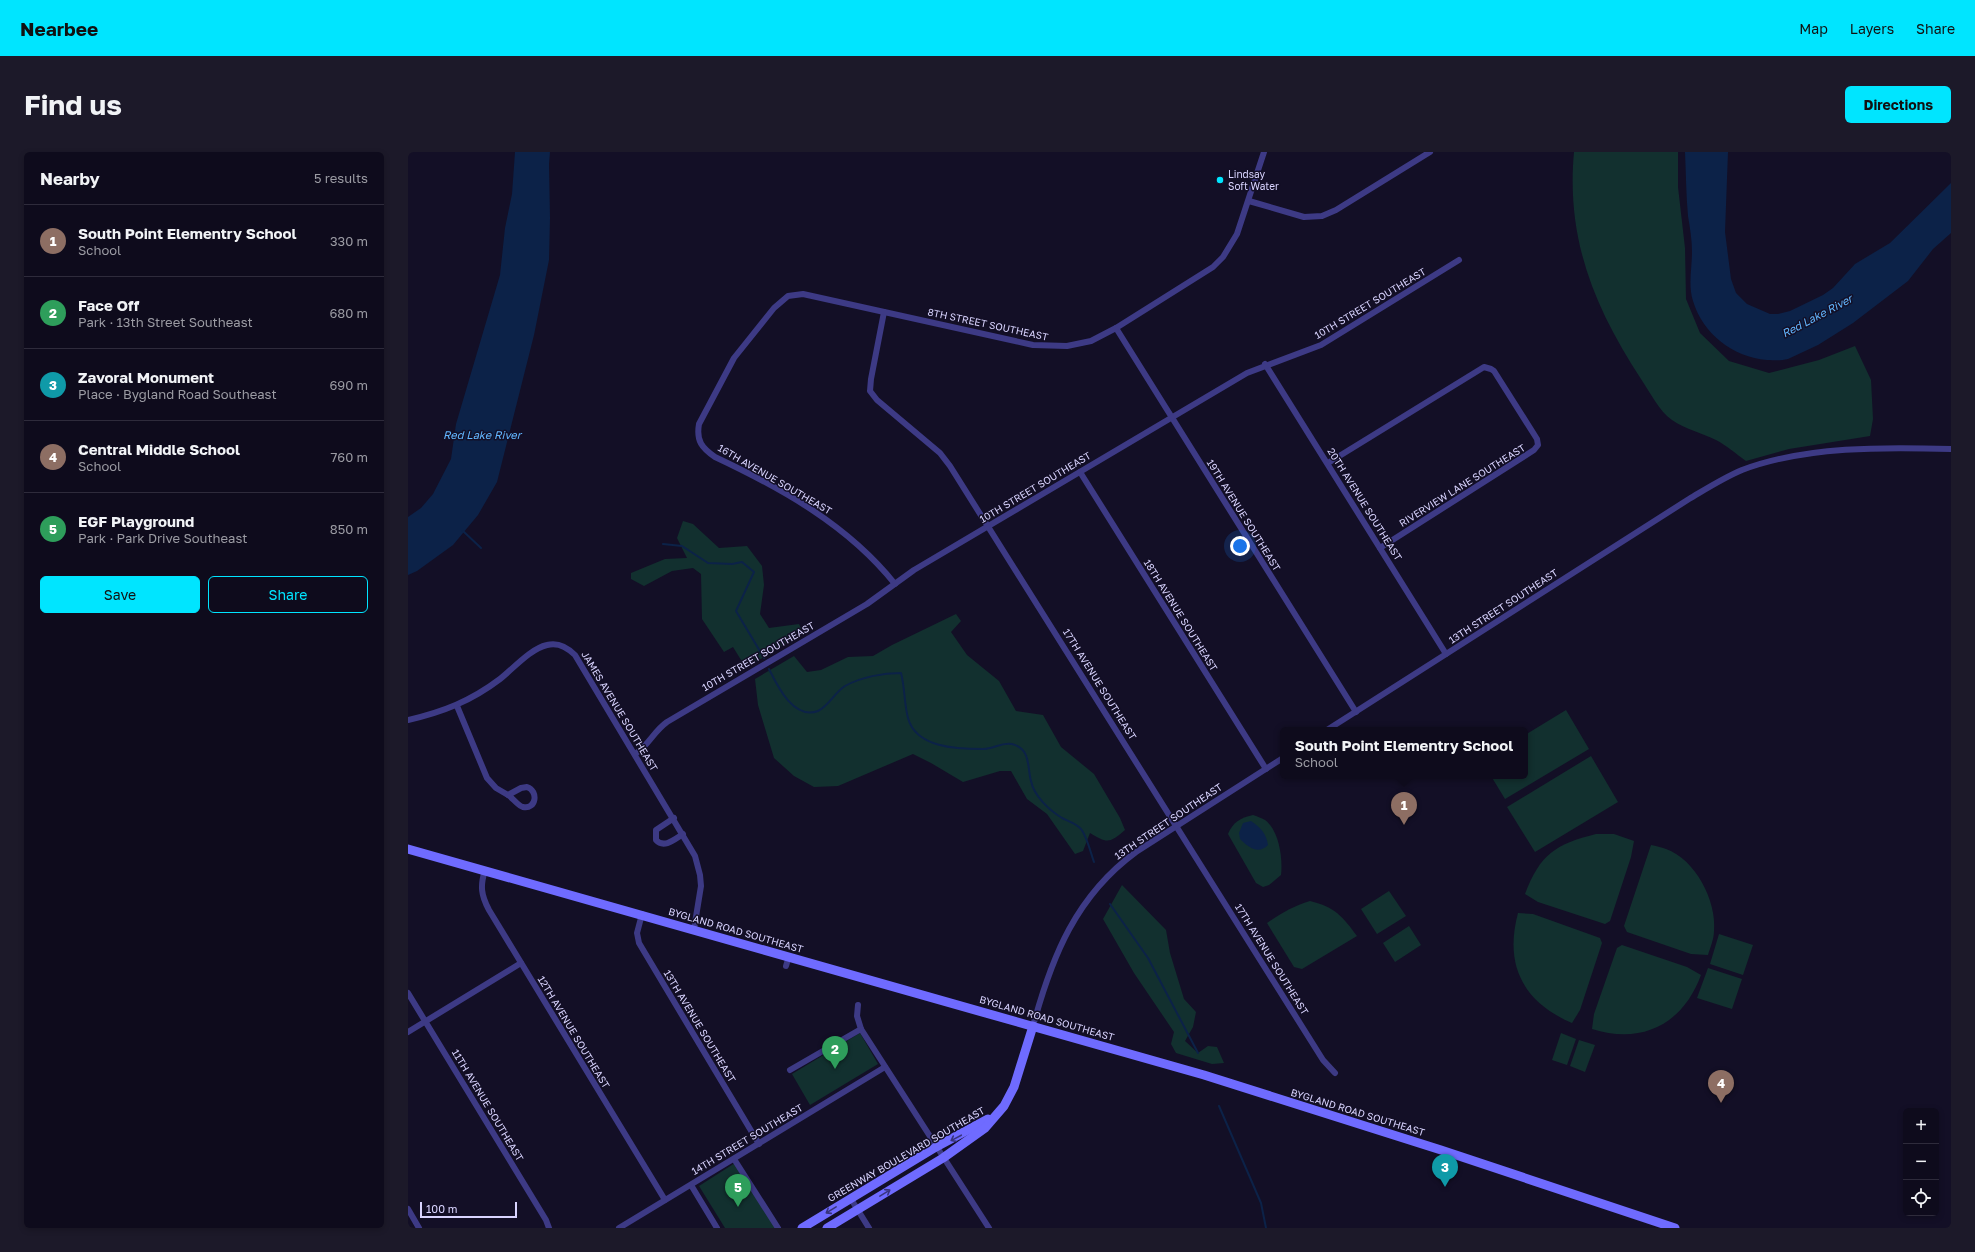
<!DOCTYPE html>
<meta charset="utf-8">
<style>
:root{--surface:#0e0b1c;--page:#1c1929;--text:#f1f3f6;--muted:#9b9ba3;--line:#2e2b3b;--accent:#00e5ff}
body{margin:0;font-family:"Golos Text",sans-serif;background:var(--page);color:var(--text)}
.controls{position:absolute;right:12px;bottom:12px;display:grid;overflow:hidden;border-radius:6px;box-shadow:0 2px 6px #0003}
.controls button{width:36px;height:36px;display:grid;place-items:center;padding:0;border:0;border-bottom:1px solid var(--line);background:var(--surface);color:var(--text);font:20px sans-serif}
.scale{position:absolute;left:12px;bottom:10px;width:97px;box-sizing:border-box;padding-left:4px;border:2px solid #d9d4ff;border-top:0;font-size:11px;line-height:14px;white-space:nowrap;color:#d9d4ff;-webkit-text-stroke:3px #130f26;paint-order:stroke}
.you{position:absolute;left:832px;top:394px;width:14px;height:14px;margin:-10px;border:3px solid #fff;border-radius:50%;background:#1a73e8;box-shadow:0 0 0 6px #1a73e833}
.badge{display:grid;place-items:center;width:26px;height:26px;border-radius:50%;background:var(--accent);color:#fff;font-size:13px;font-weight:700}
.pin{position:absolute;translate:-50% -33px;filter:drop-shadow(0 1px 2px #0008)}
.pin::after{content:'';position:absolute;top:21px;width:14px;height:12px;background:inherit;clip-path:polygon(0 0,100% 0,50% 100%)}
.popup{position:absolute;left:872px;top:575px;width:248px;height:52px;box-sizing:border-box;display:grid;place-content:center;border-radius:6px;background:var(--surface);filter:drop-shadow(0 1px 3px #0005);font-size:13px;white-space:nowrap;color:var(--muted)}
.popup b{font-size:15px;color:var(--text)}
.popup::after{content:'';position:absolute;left:50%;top:100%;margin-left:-8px;border:8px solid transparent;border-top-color:var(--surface)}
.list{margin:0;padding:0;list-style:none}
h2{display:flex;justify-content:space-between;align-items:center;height:52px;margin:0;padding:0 16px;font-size:17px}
h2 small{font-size:13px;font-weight:400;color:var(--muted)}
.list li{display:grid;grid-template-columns:26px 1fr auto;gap:12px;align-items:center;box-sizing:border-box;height:72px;padding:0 16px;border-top:1px solid var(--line)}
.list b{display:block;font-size:15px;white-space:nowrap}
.list p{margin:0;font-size:13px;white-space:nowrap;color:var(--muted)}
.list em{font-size:13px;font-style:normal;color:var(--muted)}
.actions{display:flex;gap:8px;padding:12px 16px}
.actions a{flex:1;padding:9px 0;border:1px solid var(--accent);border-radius:6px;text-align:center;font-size:14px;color:var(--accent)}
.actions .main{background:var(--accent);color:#111}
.icon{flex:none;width:22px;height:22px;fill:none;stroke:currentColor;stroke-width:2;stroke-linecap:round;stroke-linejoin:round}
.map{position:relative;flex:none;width:1543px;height:1076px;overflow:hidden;border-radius:6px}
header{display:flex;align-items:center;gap:24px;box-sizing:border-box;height:56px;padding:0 20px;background:var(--accent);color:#111}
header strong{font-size:19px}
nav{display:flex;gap:22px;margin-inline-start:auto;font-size:14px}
.intro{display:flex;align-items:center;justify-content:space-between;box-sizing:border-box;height:96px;padding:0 24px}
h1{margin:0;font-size:28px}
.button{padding:10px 18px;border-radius:6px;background:var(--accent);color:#111;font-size:14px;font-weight:700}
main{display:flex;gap:24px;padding:0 24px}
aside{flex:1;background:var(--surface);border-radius:6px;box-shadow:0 2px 6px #0003}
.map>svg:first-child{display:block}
.green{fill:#12302f}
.water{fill:#0c2248}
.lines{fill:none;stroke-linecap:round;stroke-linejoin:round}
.stream{stroke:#0c2248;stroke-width:2}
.street{stroke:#3d3a85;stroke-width:6}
.secondary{stroke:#6f6bff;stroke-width:9}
.oneway{stroke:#38347d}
.poi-dot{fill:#00e5ff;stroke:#130f26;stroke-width:1.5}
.labels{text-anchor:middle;stroke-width:3;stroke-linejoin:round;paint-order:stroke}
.poi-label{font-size:10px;fill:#d9d4ff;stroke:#130f26;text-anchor:start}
.street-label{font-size:10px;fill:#d9d4ff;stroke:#130f26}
.water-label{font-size:11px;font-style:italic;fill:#62b6ff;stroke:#130f26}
</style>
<header>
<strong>Nearbee</strong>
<nav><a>Map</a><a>Layers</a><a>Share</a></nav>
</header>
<div class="intro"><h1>Find us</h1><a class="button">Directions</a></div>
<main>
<aside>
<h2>Nearby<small>5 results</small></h2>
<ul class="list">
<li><span class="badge" style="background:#8d6e63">1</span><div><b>South Point Elementry School</b><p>School</p></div><em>330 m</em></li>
<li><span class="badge" style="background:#2e9e5b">2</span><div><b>Face Off</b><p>Park · 13th Street Southeast</p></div><em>680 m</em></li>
<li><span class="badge" style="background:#0f9aa8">3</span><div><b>Zavoral Monument</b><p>Place · Bygland Road Southeast</p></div><em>690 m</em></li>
<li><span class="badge" style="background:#8d6e63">4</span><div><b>Central Middle School</b><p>School</p></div><em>760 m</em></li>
<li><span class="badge" style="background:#2e9e5b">5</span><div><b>EGF Playground</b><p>Park · Park Drive Southeast</p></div><em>850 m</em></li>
</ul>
<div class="actions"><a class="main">Save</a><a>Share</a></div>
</aside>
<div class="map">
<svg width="1543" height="1076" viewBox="0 0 1543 1076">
<rect width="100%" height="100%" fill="#130f26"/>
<g class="green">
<path d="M1166 0H1270V35L1277 96 1278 147 1292 181 1321 209 1361 221 1411 208 1447 194 1463 228 1465 267 1462 284 1381 297 1338 309C1328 302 1318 293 1308 288 1294 281 1277 277 1264 268 1251 259 1242 240 1233 227 1186 155 1158 87 1166 0Z"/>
<polygon points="275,369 285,372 311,396 339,394 354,414 356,433 352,462 361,476 391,472 395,481 338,516 325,495 316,500 294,467 293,422 285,416 264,419 236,434 223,427 223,421 257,407 279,406 269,386"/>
<path d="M548 462 553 469 543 480 559 503 591 529 608 559 635 563 653 595 686 622 712 666 717 678C701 692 699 691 682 681L675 699 667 702 639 662 619 647 603 619H592L555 630 523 611 505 602 430 634 406 635 386 624 366 606 350 553 347 527 386 504 399 520 413 518 440 505 465 504 484 493Z"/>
<polygon points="1158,558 1181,597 1097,647 1083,624 1117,624 1117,583"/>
<polygon points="1183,604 1210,650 1127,700 1099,655"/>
<path d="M845 663C849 664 853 666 857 668 871 678 875 707 873 723L861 733 855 735 848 731 820 682C825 670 832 666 845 663Z"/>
<path d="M1188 682H1206L1226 689 1223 705 1202 769 1197 772 1130 750 1117 742C1132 702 1148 692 1188 682Z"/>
<path d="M1243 693C1248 694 1253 695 1258 697 1287 707 1309 749 1306 779 1306 787 1302 796 1300 803L1283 802 1219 780 1216 774Z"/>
<polygon points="714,733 758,778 762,801 776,847 788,860 785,875 777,889 790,901 800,894 809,895 816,911 804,912 768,901 763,892 766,880 726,821 695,767"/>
<polygon points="981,739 998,764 969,782 953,757"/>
<path d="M902 749C927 755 934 764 949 784L894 817 886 815 859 771C873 761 886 754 902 749Z"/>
<path d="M1110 761 1125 762 1192 786 1194 791 1172 858 1164 871C1115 850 1096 813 1110 761Z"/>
<polygon points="1001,774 1013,793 987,810 975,791"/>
<polygon points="1311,782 1345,793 1335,823 1302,812"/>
<path d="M1214 793 1279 815 1293 823C1275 872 1234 893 1184 877L1186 862 1209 796Z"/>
<polygon points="1300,816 1334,827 1324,857 1289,846"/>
<polygon points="452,881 470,912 402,953 384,922"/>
<polygon points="1153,881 1168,887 1159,913 1144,908"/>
<polygon points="1171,888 1187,893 1177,920 1162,914"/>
<polygon points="327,1011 369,1076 317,1076 291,1034"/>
</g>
<g class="water">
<polygon points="107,0 142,0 141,12 142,66 141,108 126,183 89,330 70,363 45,393 9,419 0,423 0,365 13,356 25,342 43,307 48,272 92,123 97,76 104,42"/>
<path d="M1277 0H1320L1317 80 1323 127 1328 141 1339 152 1362 162H1370L1382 159 1415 143 1425 136 1447 112 1482 91 1543 31V81L1525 97 1500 129 1445 171 1410 193 1380 207C1371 209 1367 208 1359 208 1325 205 1295 182 1285 149 1280 133 1284 116 1284 100 1284 88 1282 76 1280 64 1278 43 1278 21 1277 0Z"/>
<path d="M843 669C853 676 858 681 860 693 850 703 840 695 832 687L831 681 835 671Z"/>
</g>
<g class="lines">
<g class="stream">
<polyline points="55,379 73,396"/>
<polyline points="255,392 274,394 300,411 324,412 334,410 346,420 328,459 356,506"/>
<path d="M361 517C369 533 385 568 410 559 421 554 427 540 437 534 453 525 475 521 493 521 497 536 496 551 500 566 508 596 549 597 575 597 586 597 593 590 604 592 623 597 619 614 623 629 626 644 641 658 654 666 660 669 667 671 672 676 678 681 683 702 686 710"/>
<polyline points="702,752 740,806 790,901"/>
<polyline points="811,954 853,1051 858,1076"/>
</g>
<g class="street">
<polyline points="841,49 896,65 914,64 928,58 1022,0"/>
<polyline points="476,160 463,227 462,239 469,248 532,301 542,314 915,908 927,921"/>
<polyline points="708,176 948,560"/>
<polyline points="857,212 1038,502"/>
<polyline points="920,311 1076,215 1083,217 1086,219 1129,287 1130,293 1126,298 972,396"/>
<polyline points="672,320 858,617"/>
<path d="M487 432C440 373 373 336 307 305 294 296 288 289 291 272L326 206 366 156 380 144 395 142 625 193 659 194 683 189 708 176 805 115 815 105 829 82 856 0"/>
<polyline points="49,554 79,626 88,636 100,643"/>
<path d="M0 568C35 560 63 549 92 527 106 516 122 497 139 493 150 490 159 495 167 503L287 704 292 723 293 734 286 777"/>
<path d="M919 578 1281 347C1298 337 1315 326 1334 318 1397 294 1477 295 1543 297"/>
<path d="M227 602C242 592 245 580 259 570L459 452 506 418 839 221 913 193 1051 108"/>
<path d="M119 635C131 639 128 658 115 655 110 654 105 646 100 643L113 636Z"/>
<path d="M266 666 248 678V688C256 697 267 687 275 682"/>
<path d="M77 718C72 734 73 743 81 758L257 1048"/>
<polyline points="234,762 229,781 231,791 351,992"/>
<polyline points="378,814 381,804"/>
<polyline points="0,841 138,1068 141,1076"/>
<polyline points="450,853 449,864 453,877 581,1076"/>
<path d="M625 874C644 804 668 744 728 700L875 606"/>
<polyline points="0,880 113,811"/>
<polyline points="382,918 453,877"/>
<polyline points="326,1007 370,1076"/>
<polyline points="283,1033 309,1076"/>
<polyline points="443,1047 461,1076"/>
<polyline points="0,1057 11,1076"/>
<polyline points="211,1076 477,915"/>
</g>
<g class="secondary">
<polyline points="0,697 796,923 1033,998 1267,1076"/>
<polyline points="394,1076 528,995 580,967"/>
<polyline points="419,1076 535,1006 577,976 596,954 606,935 625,874"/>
</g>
</g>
<defs><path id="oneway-shaft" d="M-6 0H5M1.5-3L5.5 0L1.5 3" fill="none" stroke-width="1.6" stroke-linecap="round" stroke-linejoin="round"/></defs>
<g class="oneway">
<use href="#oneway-shaft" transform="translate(548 986) rotate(152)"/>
<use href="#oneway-shaft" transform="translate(477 1041) rotate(-31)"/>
<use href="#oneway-shaft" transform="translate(423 1058) rotate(149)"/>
</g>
<circle class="poi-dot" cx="812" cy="28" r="4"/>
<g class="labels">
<g class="poi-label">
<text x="820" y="26">Lindsay<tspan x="820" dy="12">Soft Water</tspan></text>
</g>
<g class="street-label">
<text transform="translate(962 151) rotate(-31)" y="4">10TH STREET SOUTHEAST</text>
<text transform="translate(580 172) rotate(12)" y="4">8TH STREET SOUTHEAST</text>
<text transform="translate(367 327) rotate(30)" y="4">16TH AVENUE SOUTHEAST</text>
<text transform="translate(1054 333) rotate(-32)" y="4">RIVERVIEW LANE SOUTHEAST</text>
<text transform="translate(627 335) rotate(-31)" y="4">10TH STREET SOUTHEAST</text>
<text transform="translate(957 352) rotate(58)" y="4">20TH AVENUE SOUTHEAST</text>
<text transform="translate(836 363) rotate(58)" y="4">19TH AVENUE SOUTHEAST</text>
<text transform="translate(1095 454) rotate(-33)" y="4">13TH STREET SOUTHEAST</text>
<text transform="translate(773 463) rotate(58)" y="4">18TH AVENUE SOUTHEAST</text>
<text transform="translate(350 504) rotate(-30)" y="4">10TH STREET SOUTHEAST</text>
<text transform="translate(692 532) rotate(58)" y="4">17TH AVENUE SOUTHEAST</text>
<text transform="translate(212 559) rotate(59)" y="4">JAMES AVENUE SOUTHEAST</text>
<text transform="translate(760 669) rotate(-34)" y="4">13TH STREET SOUTHEAST</text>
<text transform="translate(328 778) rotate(16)" y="4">BYGLAND ROAD SOUTHEAST</text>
<text transform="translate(864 807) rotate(58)" y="4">17TH AVENUE SOUTHEAST</text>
<text transform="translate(639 866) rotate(16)" y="4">BYGLAND ROAD SOUTHEAST</text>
<text transform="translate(292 874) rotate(59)" y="4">13TH AVENUE SOUTHEAST</text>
<text transform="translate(166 880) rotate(59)" y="4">12TH AVENUE SOUTHEAST</text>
<text transform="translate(80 953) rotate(59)" y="4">11TH AVENUE SOUTHEAST</text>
<text transform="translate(950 960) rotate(17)" y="4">BYGLAND ROAD SOUTHEAST</text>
<text transform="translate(339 987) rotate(-31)" y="4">14TH STREET SOUTHEAST</text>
<text transform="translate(498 1002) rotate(-30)" y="4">GREENWAY BOULEVARD SOUTHEAST</text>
</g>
<g class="water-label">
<text transform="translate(1409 164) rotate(-28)" y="4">Red Lake River</text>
<text x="74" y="287">Red Lake River</text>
</g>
</g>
</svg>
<div class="controls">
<button>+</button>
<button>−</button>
<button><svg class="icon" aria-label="locate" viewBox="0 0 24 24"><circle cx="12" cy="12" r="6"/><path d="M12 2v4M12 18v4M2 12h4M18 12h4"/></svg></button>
</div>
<div class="scale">100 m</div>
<div class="you"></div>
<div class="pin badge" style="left:996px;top:673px;background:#8d6e63">1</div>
<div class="popup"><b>South Point Elementry School</b>School</div>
<div class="pin badge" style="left:427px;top:917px;background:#2e9e5b">2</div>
<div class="pin badge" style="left:1037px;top:1035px;background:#0f9aa8">3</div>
<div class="pin badge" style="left:1313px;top:951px;background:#8d6e63">4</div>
<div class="pin badge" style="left:330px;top:1055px;background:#2e9e5b">5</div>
</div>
</main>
